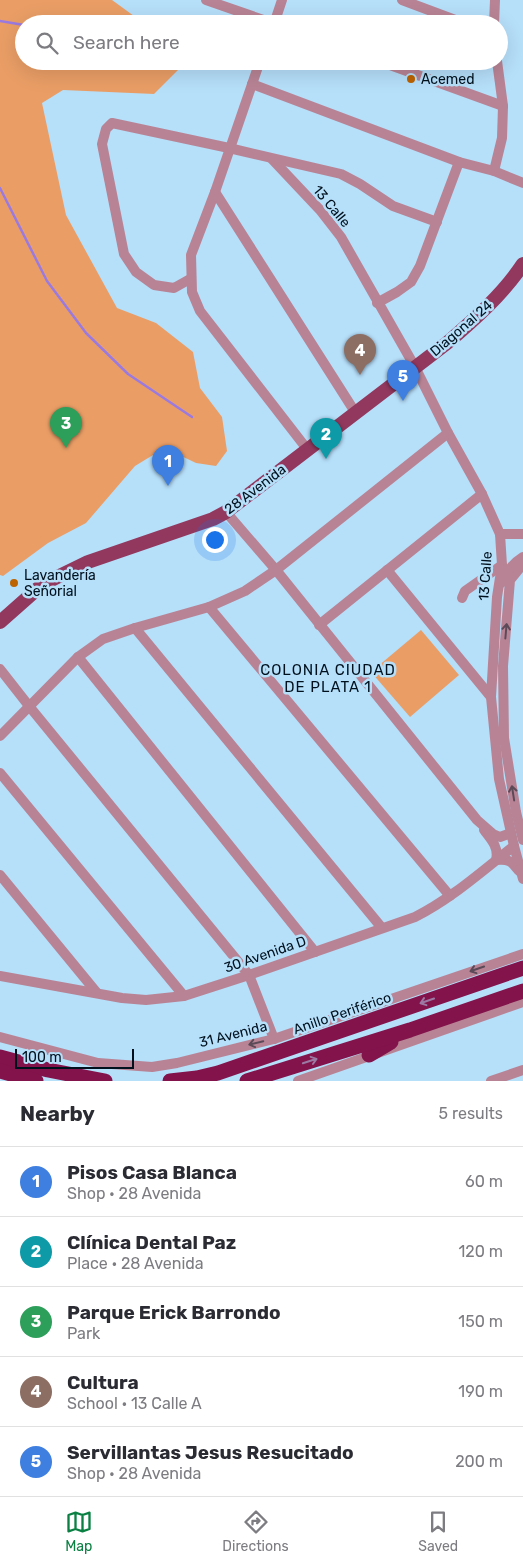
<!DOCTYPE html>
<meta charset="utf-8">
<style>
:root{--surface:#fff;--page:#f2f2f3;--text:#2b2b33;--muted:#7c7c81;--line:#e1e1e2;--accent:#0b8043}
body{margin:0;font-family:Rubik,sans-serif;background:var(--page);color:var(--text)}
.scale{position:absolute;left:15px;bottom:12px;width:119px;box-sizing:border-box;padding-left:5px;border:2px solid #00111d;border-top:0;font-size:14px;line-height:18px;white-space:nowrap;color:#00111d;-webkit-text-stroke:4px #b6dffa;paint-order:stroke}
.you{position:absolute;left:214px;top:539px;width:18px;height:18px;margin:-12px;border:4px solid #fff;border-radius:50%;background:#1a73e8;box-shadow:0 0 0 8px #1a73e833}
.badge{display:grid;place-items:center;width:32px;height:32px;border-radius:50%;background:var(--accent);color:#fff;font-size:16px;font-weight:700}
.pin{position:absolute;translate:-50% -41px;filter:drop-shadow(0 1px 2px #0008)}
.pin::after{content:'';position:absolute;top:26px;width:18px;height:15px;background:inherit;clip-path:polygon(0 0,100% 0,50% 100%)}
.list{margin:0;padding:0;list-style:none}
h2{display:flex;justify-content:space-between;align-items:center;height:65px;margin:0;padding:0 20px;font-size:21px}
h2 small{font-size:16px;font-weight:400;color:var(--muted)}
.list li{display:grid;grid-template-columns:32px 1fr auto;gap:15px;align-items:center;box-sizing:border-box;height:70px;padding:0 20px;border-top:1px solid var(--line)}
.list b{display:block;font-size:19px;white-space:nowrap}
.list p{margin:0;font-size:16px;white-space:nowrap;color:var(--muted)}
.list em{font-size:16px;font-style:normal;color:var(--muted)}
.icon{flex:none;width:28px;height:28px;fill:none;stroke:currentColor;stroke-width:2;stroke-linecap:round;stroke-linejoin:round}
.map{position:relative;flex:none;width:523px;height:1081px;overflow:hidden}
.search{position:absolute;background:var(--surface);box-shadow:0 5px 20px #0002;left:15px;right:15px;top:15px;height:55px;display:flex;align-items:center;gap:12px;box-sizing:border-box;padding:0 18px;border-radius:28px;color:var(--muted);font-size:19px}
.sheet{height:415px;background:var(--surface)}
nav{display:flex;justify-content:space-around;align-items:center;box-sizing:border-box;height:70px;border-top:1px solid var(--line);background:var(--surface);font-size:14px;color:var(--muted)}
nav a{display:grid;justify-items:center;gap:2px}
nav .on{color:var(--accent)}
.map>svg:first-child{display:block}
.green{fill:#ea9e66}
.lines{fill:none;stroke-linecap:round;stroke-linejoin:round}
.stream{stroke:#9b7ae0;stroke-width:2.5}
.minor{stroke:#b88495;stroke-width:10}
.major{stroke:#92385e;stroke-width:14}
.highway{stroke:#82134b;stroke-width:15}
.oneway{stroke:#5c4a59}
.oneway2{stroke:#9c79a2}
.poi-dot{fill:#bc6300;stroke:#b6dffa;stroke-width:2}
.labels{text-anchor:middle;stroke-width:5;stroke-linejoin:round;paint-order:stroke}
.poi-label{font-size:14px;fill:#00111d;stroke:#b6dffa;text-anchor:start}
.street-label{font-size:14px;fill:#00111d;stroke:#b6dffa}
.neighbourhood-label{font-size:15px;letter-spacing:1px;fill:#00111d;stroke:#b6dffa}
</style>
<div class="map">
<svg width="523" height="1081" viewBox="0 0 523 1081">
<rect width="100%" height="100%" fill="#b6dffa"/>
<g class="green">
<polygon points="0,0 112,0 145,24 24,24 24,61 187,61 154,94 63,90 42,103 66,215 117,308 156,323 193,352 200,388 222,417 227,451 216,466 196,463 175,453 153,455 135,466 86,523 48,543 3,576 0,575"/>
<polygon points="421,630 459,675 410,717 371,672"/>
</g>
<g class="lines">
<g class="stream">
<polyline points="0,21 24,25"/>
<polyline points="0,188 47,281 86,333 128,374 192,417"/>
</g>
<g class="minor">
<polyline points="206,0 275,24"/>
<polyline points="402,0 466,24"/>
<polyline points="274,24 282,0"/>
<polyline points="494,24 495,0"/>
<polyline points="260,61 215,192 191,255 192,292 200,311 307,449"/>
<polyline points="379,61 503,106"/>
<polyline points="252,84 459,162 494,171 523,183"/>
<polyline points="272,159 320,210 341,237 415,367 448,433 482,494 500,534 502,565 497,597 491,697 499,779 514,846 523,879"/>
<polyline points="494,171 502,138 503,106 497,61"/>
<polyline points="215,192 355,412"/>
<polyline points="190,279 174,288 154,285 136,272 124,254 102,144 106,129 112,123 229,148 341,174 360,184 393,206 437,222"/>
<polyline points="377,303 397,292 411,282 420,266 459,162"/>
<polyline points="226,512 276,570 477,820 493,834 500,837 511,833"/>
<polyline points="500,534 523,534"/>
<polyline points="523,564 510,580 503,666 504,738 516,812 523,840"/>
<polyline points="387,570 491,697"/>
<path d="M501 583C507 572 512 564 523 557"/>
<polyline points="462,598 465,591 502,565"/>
<polyline points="209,607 450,896"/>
<polyline points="319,625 482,494"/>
<polyline points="135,628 382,928"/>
<polyline points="78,657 315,952"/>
<polyline points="0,669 29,706 249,975 274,1039"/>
<polyline points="0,736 78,657 103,639 135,628 209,607 245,591 276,570 448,433"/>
<polyline points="0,773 184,996"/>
<path d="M484 830C492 840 499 848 496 860 510 859 511 861 519 871"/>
<polyline points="0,875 97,993"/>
<path d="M0 976 122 998 146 1000 184 996 249 975 415 917C451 899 482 871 514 846"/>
<polyline points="0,1037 98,1063 152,1067 177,1063 274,1039 523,954"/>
<polyline points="298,1081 523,1002"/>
<polyline points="491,1081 523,1070"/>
</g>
<path class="major" d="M0 622 43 584 88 562 213 519 226 512 447 343C475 319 503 294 523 264"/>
<g class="highway">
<polyline points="369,1055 391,1042"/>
<polyline points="0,1057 48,1070 105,1081"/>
<polyline points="0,1071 36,1081"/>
<polyline points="170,1081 197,1078 218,1073 523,968"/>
<polyline points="247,1081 410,1030 523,991"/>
</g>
</g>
<defs><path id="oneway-shaft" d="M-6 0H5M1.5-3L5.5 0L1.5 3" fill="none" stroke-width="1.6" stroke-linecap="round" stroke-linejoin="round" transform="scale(1.25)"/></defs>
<g class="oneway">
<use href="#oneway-shaft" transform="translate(506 631) rotate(-85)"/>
<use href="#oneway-shaft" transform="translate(513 793) rotate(-99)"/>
<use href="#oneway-shaft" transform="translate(477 969) rotate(161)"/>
<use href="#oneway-shaft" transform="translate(256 1043) rotate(166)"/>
</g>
<g class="oneway2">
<use href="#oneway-shaft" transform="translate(427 1001) rotate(161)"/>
<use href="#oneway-shaft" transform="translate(310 1061) rotate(-18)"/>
</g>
<g class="poi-dot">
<circle cx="411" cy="79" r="5"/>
<circle cx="14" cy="583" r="5"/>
</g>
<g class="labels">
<g class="poi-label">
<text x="421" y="84">Acemed</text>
<text x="24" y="580">Lavandería<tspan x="24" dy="16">Señorial</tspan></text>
</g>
<g class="street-label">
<text transform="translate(332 206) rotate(50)" y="5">13 Calle</text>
<text transform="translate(461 328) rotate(-41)" y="5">Diagonal 24</text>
<text transform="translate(255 489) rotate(-37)" y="5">28 Avenida</text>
<text transform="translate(485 576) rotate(-86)" y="5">13 Calle</text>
<text transform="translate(265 954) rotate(-19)" y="5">30 Avenida D</text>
<text transform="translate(342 1013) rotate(-19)" y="5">Anillo Periférico</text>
<text transform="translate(233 1034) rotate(-14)" y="5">31 Avenida</text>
</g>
<g class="neighbourhood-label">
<text x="328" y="675">COLONIA CIUDAD<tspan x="328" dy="17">DE PLATA 1</tspan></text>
</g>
</g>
</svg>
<div class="scale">100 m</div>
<div class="you"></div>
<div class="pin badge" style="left:168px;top:486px;background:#3f7fe0">1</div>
<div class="pin badge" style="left:326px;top:459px;background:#0f9aa8">2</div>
<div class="pin badge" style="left:66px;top:448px;background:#2e9e5b">3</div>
<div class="pin badge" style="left:360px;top:375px;background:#8d6e63">4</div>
<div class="pin badge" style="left:403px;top:401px;background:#3f7fe0">5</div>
<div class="search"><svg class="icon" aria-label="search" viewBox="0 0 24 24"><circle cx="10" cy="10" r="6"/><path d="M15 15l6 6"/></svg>Search here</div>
</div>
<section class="sheet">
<h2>Nearby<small>5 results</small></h2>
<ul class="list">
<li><span class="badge" style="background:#3f7fe0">1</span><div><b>Pisos Casa Blanca</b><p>Shop · 28 Avenida</p></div><em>60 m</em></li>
<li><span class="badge" style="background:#0f9aa8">2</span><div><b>Clínica Dental Paz</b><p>Place · 28 Avenida</p></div><em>120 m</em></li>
<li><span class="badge" style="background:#2e9e5b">3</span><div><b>Parque Erick Barrondo</b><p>Park</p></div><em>150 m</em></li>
<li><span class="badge" style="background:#8d6e63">4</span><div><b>Cultura</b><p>School · 13 Calle A</p></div><em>190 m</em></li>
<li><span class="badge" style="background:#3f7fe0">5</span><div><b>Servillantas Jesus Resucitado</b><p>Shop · 28 Avenida</p></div><em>200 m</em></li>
</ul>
</section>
<nav>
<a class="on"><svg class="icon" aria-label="map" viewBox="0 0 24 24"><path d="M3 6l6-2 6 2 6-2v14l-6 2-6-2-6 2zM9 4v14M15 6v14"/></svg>Map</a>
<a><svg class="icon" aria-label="directions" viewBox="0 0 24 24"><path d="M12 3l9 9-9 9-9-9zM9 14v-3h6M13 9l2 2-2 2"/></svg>Directions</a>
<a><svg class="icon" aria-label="saved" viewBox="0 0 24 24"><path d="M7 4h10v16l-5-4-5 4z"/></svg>Saved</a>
</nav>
